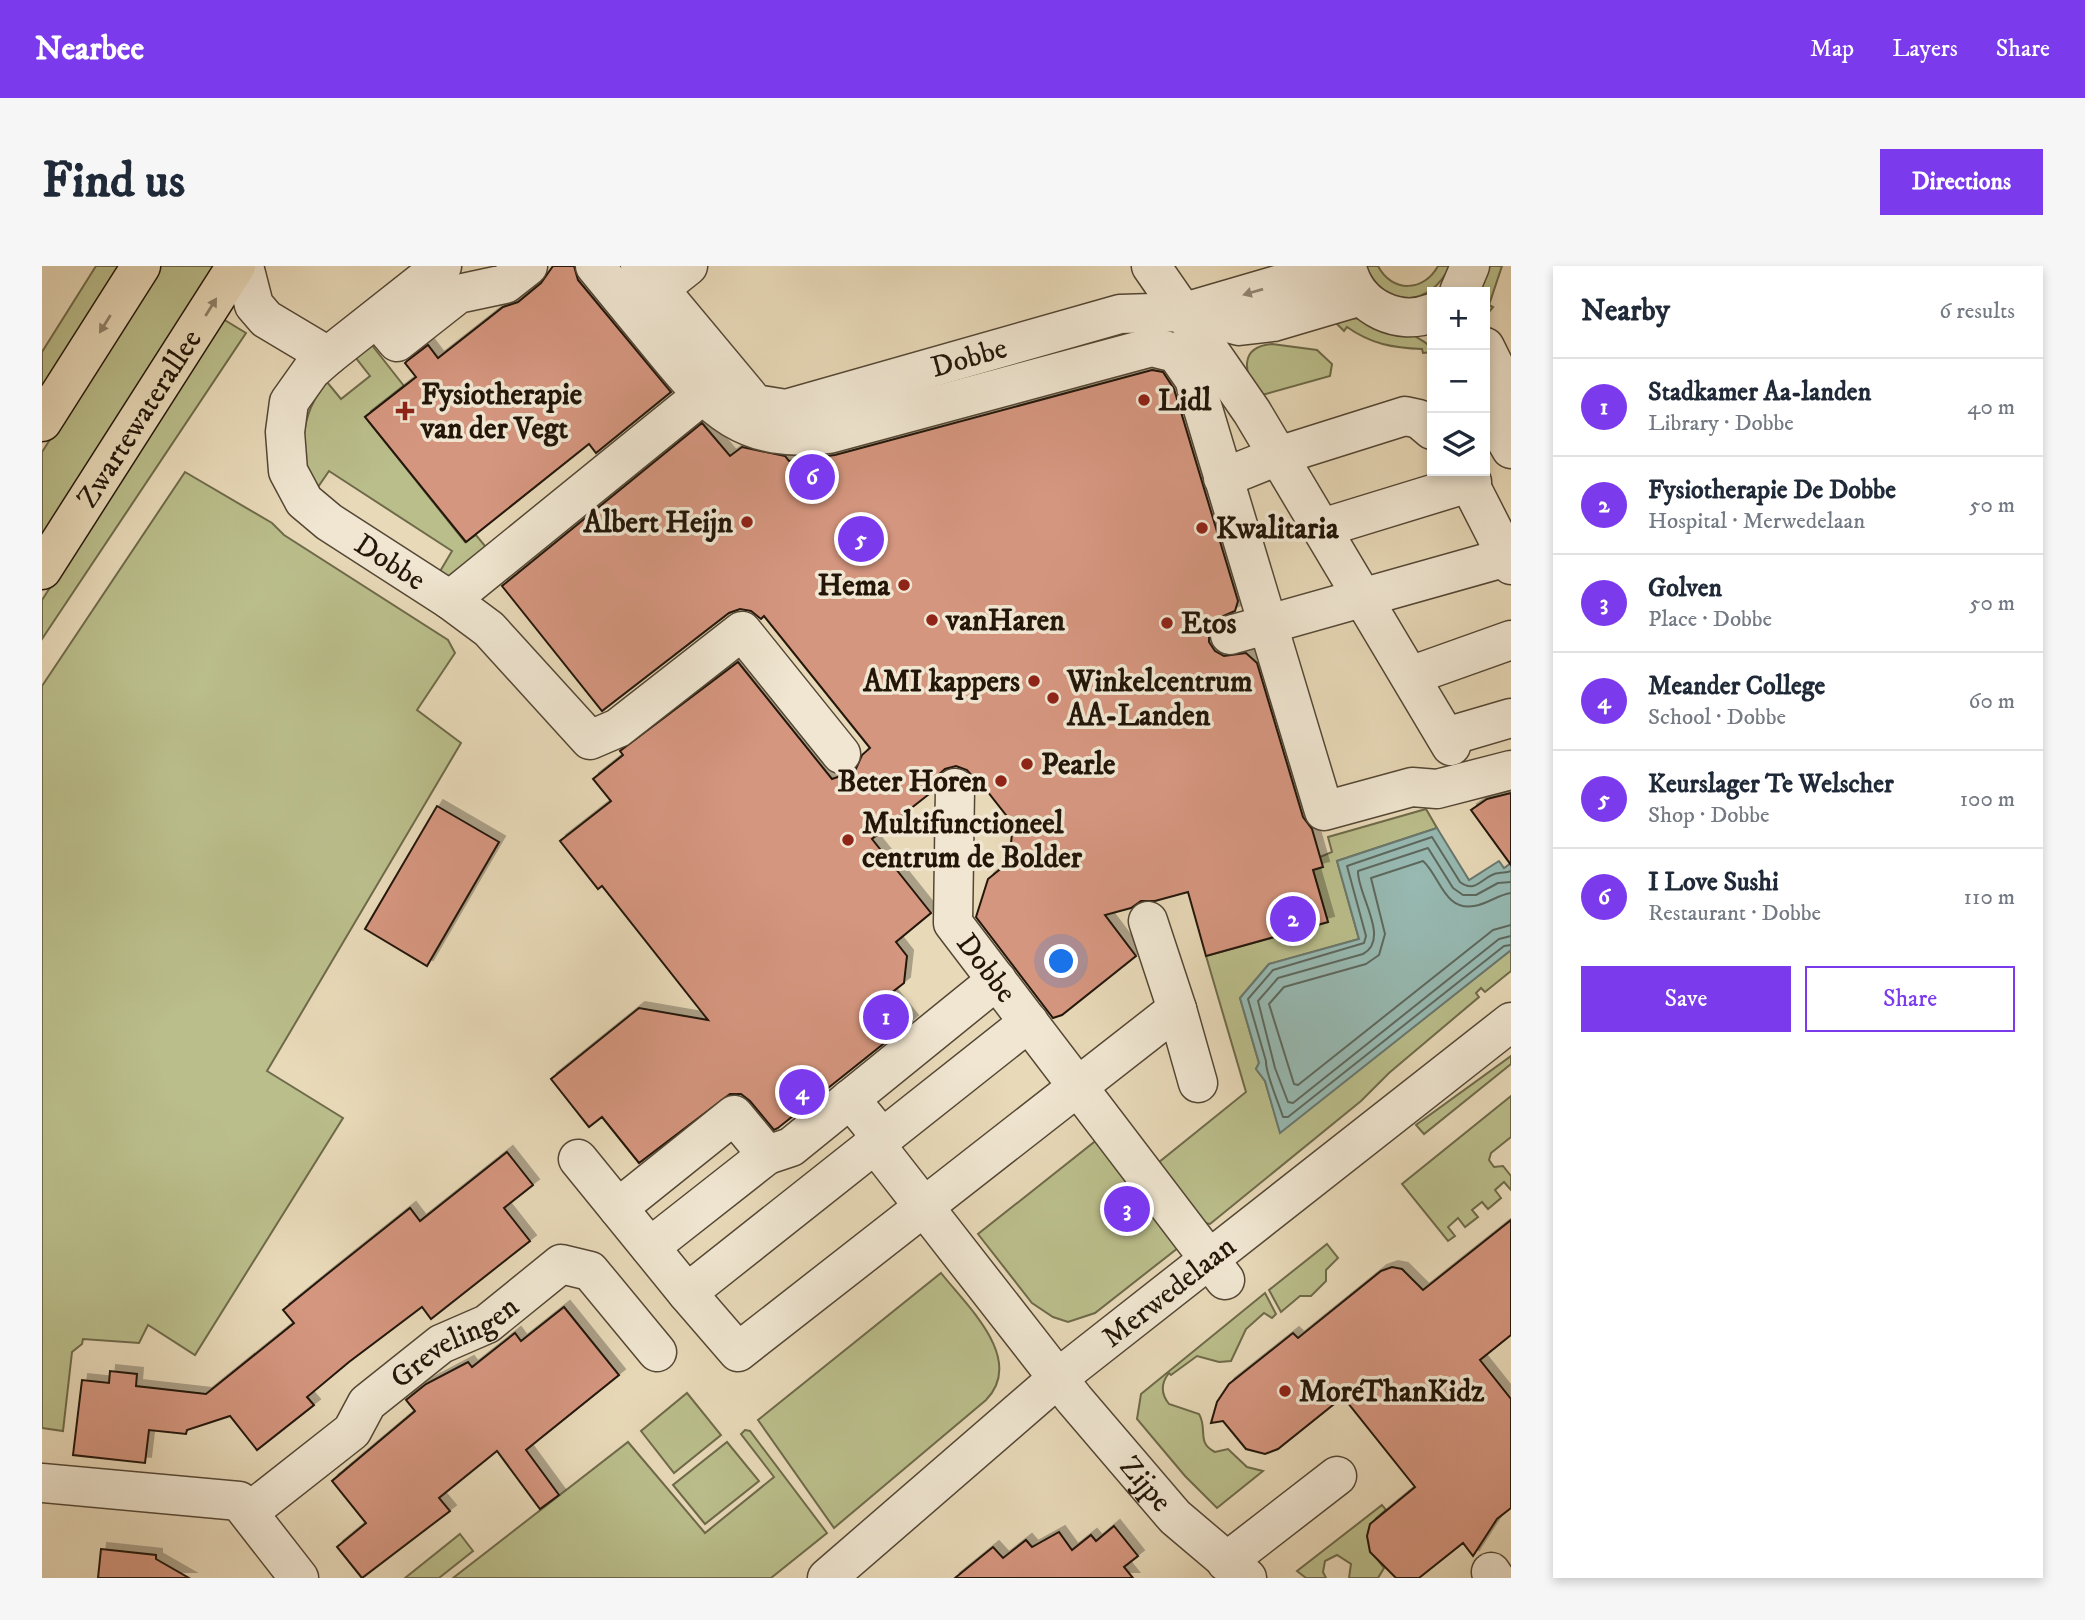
<!DOCTYPE html>
<meta charset="utf-8">
<style>
:root{--surface:#fff;--page:#f6f6f7;--text:#1f2937;--muted:#747a83;--line:#e0e1e3;--accent:#7c3aed}
body{margin:0;font-family:"IM FELL DW Pica",serif;background:var(--page);color:var(--text)}
.controls{position:absolute;right:21px;top:21px;display:grid;overflow:hidden;border-radius:0px;box-shadow:0 4px 10px #0003}
.controls button{width:63px;height:63px;display:grid;place-items:center;padding:0;border:0;border-bottom:2px solid var(--line);background:var(--surface);color:var(--text);font:35px sans-serif}
.you{position:absolute;left:1020px;top:696px;width:24px;height:24px;margin:-18px;border:5px solid #fff;border-radius:50%;background:#1a73e8;box-shadow:0 0 0 10px #1a73e833}
.badge{display:grid;place-items:center;width:46px;height:46px;border-radius:50%;background:var(--accent);color:#fff;font-size:23px;font-weight:700}
.pin{position:absolute;translate:-50% -50%;border:4px solid #fff;box-shadow:0 2px 7px #0006}
.list{margin:0;padding:0;list-style:none}
h2{display:flex;justify-content:space-between;align-items:center;height:91px;margin:0;padding:0 28px;font-size:30px}
h2 small{font-size:23px;font-weight:400;color:var(--muted)}
.list li{display:grid;grid-template-columns:46px 1fr auto;gap:21px;align-items:center;box-sizing:border-box;height:98px;padding:0 28px;border-top:2px solid var(--line)}
.list b{display:block;font-size:26px;white-space:nowrap}
.list p{margin:0;font-size:23px;white-space:nowrap;color:var(--muted)}
.list em{font-size:23px;font-style:normal;color:var(--muted)}
.actions{display:flex;gap:14px;padding:21px 28px}
.actions a{flex:1;padding:16px 0;border:2px solid var(--accent);border-radius:0px;text-align:center;font-size:24px;color:var(--accent)}
.actions .main{background:var(--accent);color:#fff}
.icon{flex:none;width:38px;height:38px;fill:none;stroke:currentColor;stroke-width:2;stroke-linecap:round;stroke-linejoin:round}
.map{position:relative;flex:none;width:1469px;height:1312px;overflow:hidden;border-radius:0px}
header{display:flex;align-items:center;gap:42px;box-sizing:border-box;height:98px;padding:0 35px;background:var(--accent);color:#fff}
header strong{font-size:33px}
nav{display:flex;gap:38px;margin-inline-start:auto;font-size:24px}
.intro{display:flex;align-items:center;justify-content:space-between;box-sizing:border-box;height:168px;padding:0 42px}
h1{margin:0;font-size:49px}
.button{padding:18px 32px;border-radius:0px;background:var(--accent);color:#fff;font-size:24px;font-weight:700}
main{display:flex;gap:42px;padding:0 42px}
aside{flex:1;background:var(--surface);border-radius:0px;box-shadow:0 4px 10px #0003}
.map>svg:first-child{display:block}
.green{fill:#babe8b;stroke:#6e6a4a;stroke-width:2}
.water{fill:#97bab3;stroke:#69786f;stroke-width:2}
.lines{fill:none;stroke-linecap:round;stroke-linejoin:round}
.shore{stroke:#5d685e;stroke-width:2}
.building{fill:#d5967f;stroke:#231609;stroke-width:2;filter:url(#shadow)}
.minor-casing{stroke:#544735;stroke-width:41}
.major-casing{stroke:#231609;stroke-width:41}
.minor{stroke:#f0e6d1;stroke-width:38}
.major{stroke:#e8d9b8;stroke-width:38}
.oneway{fill:#948877}
.oneway2{fill:#8f8169}
.poi-dot{fill:#8f2418;stroke:#f0e6d1;stroke-width:2.5}
.labels{text-anchor:middle;stroke-width:7;stroke-linejoin:round;paint-order:stroke}
.street-label{font-size:30px;fill:#231609;stroke:#f0e6d1}
.poi-label{font-size:30px;font-weight:bold;fill:#231609;stroke:#f0e6d1;text-anchor:start}
</style>
<header>
<strong>Nearbee</strong>
<nav><a>Map</a><a>Layers</a><a>Share</a></nav>
</header>
<div class="intro"><h1>Find us</h1><a class="button">Directions</a></div>
<main>
<div class="map">
<svg width="1469" height="1312" viewBox="0 0 1469 1312">
<defs>
<filter id="shadow"><feDropShadow dx="6" dy="-6" stdDeviation="0" flood-color="#0004"/></filter>
</defs>
<rect width="100%" height="100%" fill="#e8d9b8"/>
<filter id="stains"><feTurbulence type="fractalNoise" baseFrequency=".00286" numOctaves="4"/><feColorMatrix values="0 0 0 0 .2 0 0 0 0 .09 0 0 0 0 .02 0 0 0 .5 -.17"/></filter>
<radialGradient id="worn" r=".72"><stop offset=".6" stop-color="#630" stop-opacity="0"/><stop offset="1" stop-color="#630" stop-opacity=".3"/></radialGradient>
<g class="green">
<polygon points="54,0 81,0 0,126 0,86"/>
<polygon points="119,0 175,0 0,274 0,186"/>
<path d="M1324 0H1336C1350 27 1382 26 1396 0H1408C1388 42 1343 44 1324 0Z"/>
<polygon points="1441,0 1460,0 1447,39 1451,41 1443,51 1443,26 1437,26"/>
<path d="M1305 52C1332 52 1370 64 1390 82V86L1381 87 1380 83C1351 82 1329 78 1305 61L1302 65 1294 57Z"/>
<polygon points="181,53 204,67 0,373 0,334"/>
<path d="M329 78 362 120 323 151 423 276 434 269 448 286 410 314 397 307 410 285 287 205 276 221C252 189 260 145 285 116L299 133 328 110 314 92Z"/>
<path d="M1230 78 1275 84 1290 98 1288 110 1213 131C1205 109 1194 81 1230 78Z"/>
<polygon points="143,206 230,257 242,269 406,374 413,387 375,444 419,477 225,805 301,852 153,1089 106,1059 97,1077 41,1073 40,1078 30,1086 21,1165 0,1162 0,420"/>
<polygon points="1384,543 1395,562 1295,595 1317,673 1227,698 1198,732 1217,797 1214,803 1223,815 1238,866 1469,684 1469,705 1443,726 1439,722 1434,727 1437,731 1347,807 1319,835 1168,958 1153,955 1111,901 1204,826 1164,690 1286,656 1271,604 1278,591 1290,586 1286,571"/>
<polygon points="1469,790 1469,798 1382,868 1374,859"/>
<polygon points="1469,830 1469,871 1449,887 1447,894 1452,901 1461,900 1469,910 1469,924 1462,916 1453,924 1459,932 1446,943 1440,936 1430,944 1436,951 1423,961 1416,952 1406,961 1413,970 1406,975 1360,918"/>
<polygon points="1056,873 1141,978 1053,1047 1026,1056 1011,1051 990,1037 936,968"/>
<polygon points="1285,978 1296,992 1284,1004 1284,1015 1269,1030 1258,1030 1239,1046 1227,1024"/>
<path d="M899 1007C924 1039 984 1093 944 1134L792 1262 716 1154Z"/>
<path d="M1223 1027 1234 1048 1230 1052 1222 1047 1204 1063 1189 1095 1177 1096 1155 1090 1129 1109 1127 1107C1119 1117 1119 1128 1127 1138L1157 1148C1166 1163 1154 1177 1173 1186L1186 1183 1205 1201 1221 1205 1175 1242 1143 1210 1095 1153 1099 1128Z"/>
<polygon points="645,1127 679,1169 632,1207 599,1165"/>
<polygon points="703,1164 708,1165 785,1267 729,1312 411,1312 586,1176 663,1267 732,1211 699,1168"/>
<polygon points="685,1176 717,1215 663,1258 631,1219"/>
<polygon points="1340,1239 1344,1244 1330,1257 1331,1288 1342,1302 1336,1312 1307,1312 1309,1298 1295,1289 1283,1295 1281,1306 1284,1312 1264,1312 1255,1305"/>
<polygon points="418,1268 431,1285 397,1312 363,1312"/>
</g>
<polygon class="water" points="1395,562 1427,614 1457,595 1462,602 1469,597 1469,684 1238,867 1223,815 1214,803 1217,797 1198,732 1227,698 1317,673 1295,595"/>
<g class="lines">
<g class="shore">
<path d="M1469 605C1465 607 1461 606 1457 607 1441 608 1435 629 1418 616L1390 571 1305 600 1324 670 1322 677 1231 704 1206 733 1224 795C1223 806 1237 838 1241 851H1246L1462 680 1469 679"/>
<path d="M1469 616 1456 617 1434 629H1421L1411 622 1386 582 1316 605C1315 628 1349 673 1321 688L1236 712 1216 735 1233 802 1246 836 1251 837 1457 673 1469 670"/>
<path d="M1469 627C1455 629 1446 638 1432 640 1402 645 1398 610 1381 595L1329 612 1343 668 1337 689 1324 698 1242 721 1227 738 1252 818 1256 819 1451 664 1469 659"/>
</g>
</g>
<g class="building">
<polygon points="511,0 532,0 536,14 629,126 554,187 547,178 424,276 323,151 374,111 363,97 365,95 386,79 396,92 461,41 476,36 499,17"/>
<polygon points="1110,104 1121,106 1132,123 1196,335 1193,345 1172,354 1167,364 1167,376 1173,385 1182,390 1204,387 1215,397 1261,551 1270,563 1281,601 1271,604 1286,656 1164,690 1146,626 1113,635 1099,635 1089,642 1063,649 1094,690 1020,749 1011,752 934,651 946,613 967,596 971,558 945,525 935,524 932,512 925,504 914,500 903,503 894,511 891,525 830,573 889,647 854,676 865,690 862,717 848,728 870,755 736,862 732,864 708,835 699,828 688,828 597,897 560,851 547,861 509,813 597,742 666,754 560,620 556,623 518,575 569,535 551,513 581,489 578,485 696,396 790,513 813,505 820,489 828,482 722,350 719,353 709,345 698,343 687,347 560,445 460,320 660,157 688,190 700,181 743,190 747,195 793,189"/>
<polygon points="1469,527 1469,599 1429,544 1445,533"/>
<polygon points="395,540 457,576 385,700 323,663"/>
<polygon points="465,886 491,919 462,942 488,975 389,1053 380,1041 307,1096 265,1131 272,1139 215,1184 188,1150 145,1164 144,1168 107,1164 103,1197 31,1189 40,1114 67,1117 68,1105 95,1108 94,1120 164,1128 252,1057 241,1044 284,1009 368,942 378,955"/>
<polygon points="1469,954 1469,1069 1438,1094 1469,1133 1469,1242 1455,1253 1431,1290 1421,1277 1377,1312 1354,1312 1328,1286 1325,1270 1328,1258 1373,1221 1301,1131 1236,1183 1223,1188 1204,1183 1181,1155 1169,1157 1175,1136 1187,1118 1251,1067 1256,1072 1339,1005 1350,1001 1360,1003 1381,1024"/>
<polygon points="522,1041 577,1109 484,1184 517,1229 498,1243 455,1185 397,1232 408,1245 320,1312 295,1281 324,1257 290,1215 373,1145 364,1134 384,1118 426,1096 430,1101 473,1067 479,1075"/>
<polygon points="1072,1260 1096,1290 1082,1301 1091,1312 913,1312 951,1281 961,1292 984,1274 990,1281 1017,1266 1030,1284 1049,1269 1054,1275"/>
<polygon points="59,1283 114,1289 114,1293 147,1312 56,1312"/>
</g>
<g class="lines">
<g class="minor-casing">
<g id="minor">
<polyline points="202,0 212,39 224,53 286,90"/>
<path id="s1" d="M400 0 286 90 269 105 247 136 243 166 246 205 262 235 287 256 408 334 447 363 548 474 576 462 700 365 799 488"/>
<path d="M553 0C576 28 598 55 621 83 671 144 702 178 787 168L1110 81 1134 87 1152 113 1282 545 1370 521 1395 523 1469 504"/>
<path id="s2" d="M598 0 713 138 744 143 1078 48 1143 46 1300 0"/>
<polyline points="1109,0 1210,146 1409,480"/>
<path d="M1307 8C1318 42 1357 60 1390 47"/>
<polyline points="617,23 646,0"/>
<polyline points="1417,26 1428,0"/>
<polyline points="1145,46 1197,60 1231,56 1319,30"/>
<polyline points="335,52 355,76 416,28 463,18 486,0"/>
<polyline points="1443,81 1469,134"/>
<polyline points="1443,138 1469,183"/>
<polyline points="1421,205 1469,299"/>
<polyline points="1181,212 1236,190 1363,150 1377,153 1390,164"/>
<polyline points="1280,262 1430,216"/>
<polyline points="408,334 679,114"/>
<polyline points="1188,369 1465,291"/>
<polyline points="1368,410 1469,374"/>
<polyline points="1404,471 1469,452"/>
<path id="s3" d="M913 522 911 657 1183 1014"/>
<polyline points="1106,655 1135,743"/>
<polyline points="987,756 645,1027 696,1086 1135,743 1156,817"/>
<path id="s4" d="M808 833 831 861 833 878 1032 1133 1133 1251 1205 1312"/>
<polyline points="536,893 645,1027"/>
<polyline points="576,942 692,849 725,889 749,881 955,714"/>
<polyline points="608,981 725,889"/>
<polyline points="0,1217 197,1235 257,1312"/>
<path id="s5" d="M207 1246 310 1165 325 1137 399 1078 445 1058 519 998 548 1005 615 1086"/>
<polyline points="1184,1296 1295,1210"/>
<polyline points="1449,1306 1453,1312"/>
<path id="s6" d="M785 1312 1016 1112 1469 756"/>
</g>
</g>
<g class="major-casing">
<g id="major">
<polyline points="0,156 99,0"/>
<path id="s7" d="M0 304 194 0"/>
</g>
</g>
<use href="#minor" class="minor"/>
<use href="#major" class="major"/>
</g>
<defs><path id="oneway-solid" d="M-6-.8H1V-3.2L6.5 0L1 3.2V.8H-6Z" transform="scale(1.75)"/></defs>
<use class="oneway" href="#oneway-solid" transform="translate(1211 26) rotate(164)"/>
<g class="oneway2">
<use href="#oneway-solid" transform="translate(169 41) rotate(-58)"/>
<use href="#oneway-solid" transform="translate(63 58) rotate(122)"/>
</g>
<g class="poi-dot">
<circle cx="1102" cy="134" r="7"/>
<path d="M359.5 134.5h7v7h7v7h-7v7h-7v-7h-7v-7h7z"/>
<circle cx="705" cy="256" r="7"/>
<circle cx="1160" cy="262" r="7"/>
<circle cx="862" cy="319" r="7"/>
<circle cx="890" cy="354" r="7"/>
<circle cx="1125" cy="357" r="7"/>
<circle cx="992" cy="415" r="7"/>
<circle cx="1011" cy="432" r="7"/>
<circle cx="985" cy="498" r="7"/>
<circle cx="959" cy="515" r="7"/>
<circle cx="806" cy="574" r="7"/>
<circle cx="1243" cy="1125" r="7"/>
</g>
<g class="labels">
<g class="street-label">
<text dy="10" stroke="none"><textPath href="#s2" startOffset="401">Dobbe</textPath></text>
<text dy="10" stroke="none"><textPath href="#s7" startOffset="180">Zwartewaterallee</textPath></text>
<text dy="10" stroke="none"><textPath href="#s1" startOffset="415">Dobbe</textPath></text>
<text dy="10" stroke="none"><textPath href="#s3" startOffset="191">Dobbe</textPath></text>
<text dy="10" stroke="none"><textPath href="#s6" startOffset="446">Merwedelaan</textPath></text>
<text dy="10" stroke="none"><textPath href="#s5" startOffset="270">Grevelingen</textPath></text>
<text dy="10" stroke="none"><textPath href="#s4" startOffset="488">Zijpe</textPath></text>
</g>
<g class="poi-label">
<text x="379" y="138">Fysiotherapie<tspan x="379" dy="34">van der Vegt</tspan></text>
<text x="1116" y="144">Lidl</text>
<text x="691" y="266" text-anchor="end">Albert Heijn</text>
<text x="1174" y="272">Kwalitaria</text>
<text x="848" y="329" text-anchor="end">Hema</text>
<text x="904" y="364">vanHaren</text>
<text x="1139" y="367">Etos</text>
<text x="978" y="425" text-anchor="end">AMI kappers</text>
<text x="1025" y="425">Winkelcentrum<tspan x="1025" dy="34">AA-Landen</tspan></text>
<text x="999" y="508">Pearle</text>
<text x="945" y="525" text-anchor="end">Beter Horen</text>
<text x="820" y="567">Multifunctioneel<tspan x="820" dy="34">centrum de Bolder</tspan></text>
<text x="1257" y="1135">MoreThanKidz</text>
</g>
</g>
<rect width="100%" height="100%" filter="url(#stains)"/>
<rect width="100%" height="100%" fill="url(#worn)"/>
</svg>
<div class="controls">
<button>+</button>
<button>−</button>
<button><svg class="icon" aria-label="layers" viewBox="0 0 24 24"><path d="M12 4l9 5-9 5-9-5zM3 14l9 5 9-5"/></svg></button>
</div>
<div class="you"></div>
<div class="pin badge" style="left:844px;top:751px">1</div>
<div class="pin badge" style="left:1251px;top:653px">2</div>
<div class="pin badge" style="left:1085px;top:943px">3</div>
<div class="pin badge" style="left:760px;top:826px">4</div>
<div class="pin badge" style="left:819px;top:273px">5</div>
<div class="pin badge" style="left:770px;top:211px">6</div>
</div>
<aside>
<h2>Nearby<small>6 results</small></h2>
<ul class="list">
<li><span class="badge">1</span><div><b>Stadkamer Aa-landen</b><p>Library · Dobbe</p></div><em>40 m</em></li>
<li><span class="badge">2</span><div><b>Fysiotherapie De Dobbe</b><p>Hospital · Merwedelaan</p></div><em>50 m</em></li>
<li><span class="badge">3</span><div><b>Golven</b><p>Place · Dobbe</p></div><em>50 m</em></li>
<li><span class="badge">4</span><div><b>Meander College</b><p>School · Dobbe</p></div><em>60 m</em></li>
<li><span class="badge">5</span><div><b>Keurslager Te Welscher</b><p>Shop · Dobbe</p></div><em>100 m</em></li>
<li><span class="badge">6</span><div><b>I Love Sushi</b><p>Restaurant · Dobbe</p></div><em>110 m</em></li>
</ul>
<div class="actions"><a class="main">Save</a><a>Share</a></div>
</aside>
</main>
